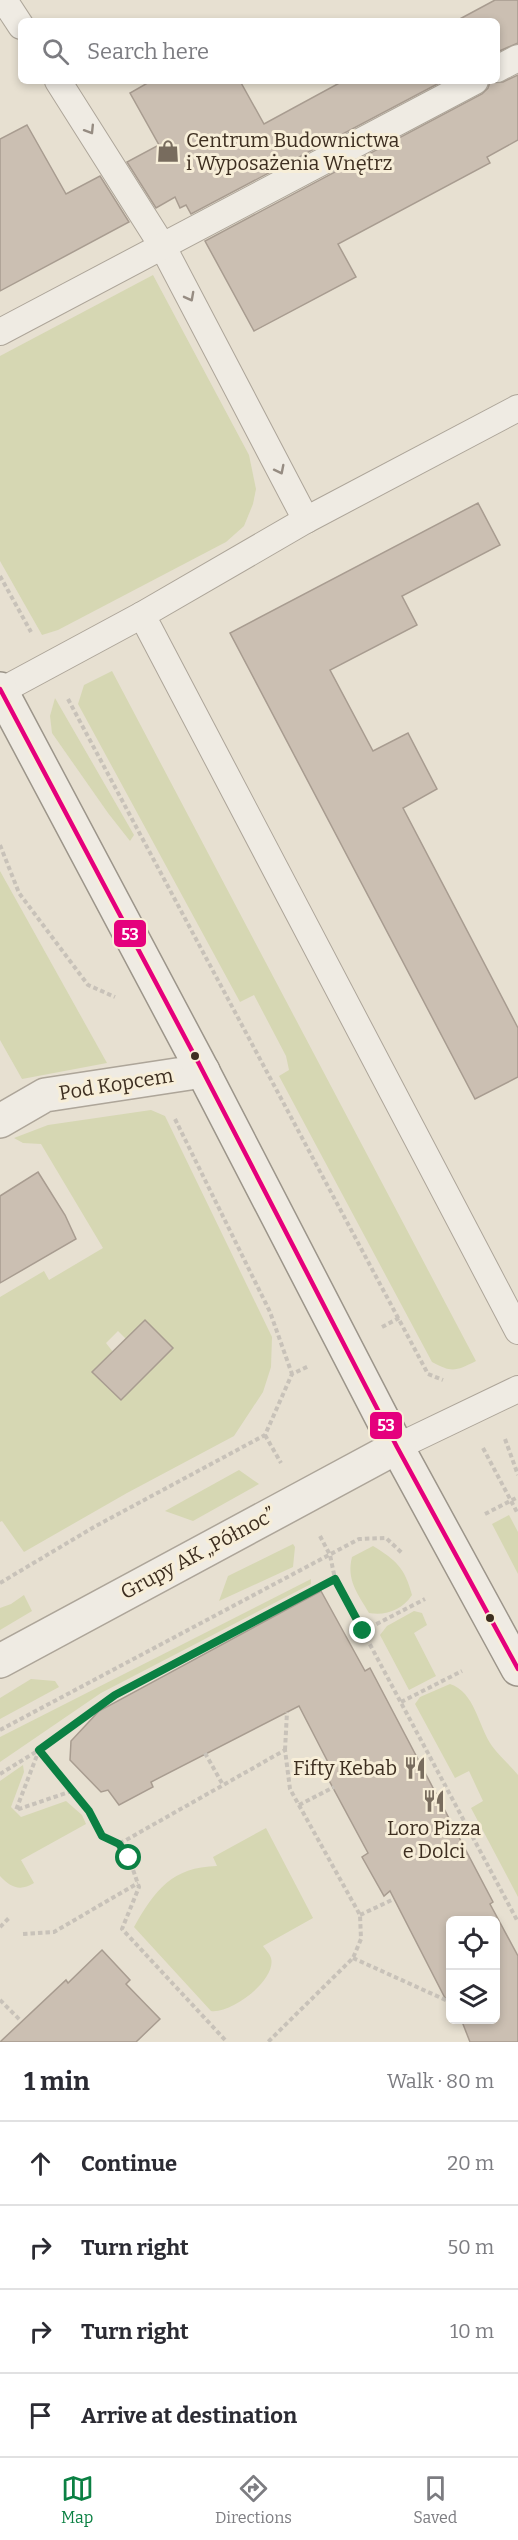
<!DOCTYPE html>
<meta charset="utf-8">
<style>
:root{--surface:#fff;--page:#f2f2f3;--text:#2b2b33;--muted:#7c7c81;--line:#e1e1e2;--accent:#0b8043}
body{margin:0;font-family:Bitter,serif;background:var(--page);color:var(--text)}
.controls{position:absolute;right:18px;bottom:18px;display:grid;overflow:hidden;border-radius:9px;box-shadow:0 3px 9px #0003}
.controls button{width:54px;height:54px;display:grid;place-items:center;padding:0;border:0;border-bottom:2px solid var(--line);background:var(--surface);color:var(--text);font:30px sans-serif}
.stop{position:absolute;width:18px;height:18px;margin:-14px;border:4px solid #0b8043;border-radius:50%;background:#fff}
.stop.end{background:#0b8043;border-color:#fff;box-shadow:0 2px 6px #0008}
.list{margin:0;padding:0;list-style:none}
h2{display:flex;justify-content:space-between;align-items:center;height:78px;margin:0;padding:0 24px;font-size:26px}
h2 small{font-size:20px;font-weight:400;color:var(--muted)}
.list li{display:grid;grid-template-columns:39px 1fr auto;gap:18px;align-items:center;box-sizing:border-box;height:84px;padding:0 24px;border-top:2px solid var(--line)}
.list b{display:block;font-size:22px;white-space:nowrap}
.list em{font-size:20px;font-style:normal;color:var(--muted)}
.icon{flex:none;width:33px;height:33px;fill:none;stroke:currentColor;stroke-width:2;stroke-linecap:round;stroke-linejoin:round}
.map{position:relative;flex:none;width:518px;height:2042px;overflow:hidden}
.search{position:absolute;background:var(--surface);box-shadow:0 3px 9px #0003;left:18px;right:18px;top:18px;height:66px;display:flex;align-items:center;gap:15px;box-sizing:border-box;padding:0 21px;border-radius:9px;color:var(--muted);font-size:22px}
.sheet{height:414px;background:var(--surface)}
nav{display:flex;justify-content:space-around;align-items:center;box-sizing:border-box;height:84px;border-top:2px solid var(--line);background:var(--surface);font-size:16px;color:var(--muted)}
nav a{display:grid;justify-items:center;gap:3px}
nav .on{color:var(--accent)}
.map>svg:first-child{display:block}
.green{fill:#d6d7b3;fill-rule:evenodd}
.building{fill:#cbbfb2;stroke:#a89c90;stroke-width:1.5}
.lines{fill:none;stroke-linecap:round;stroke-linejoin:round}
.lane-casing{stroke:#ada599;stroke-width:28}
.street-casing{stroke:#ada599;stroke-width:36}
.secondary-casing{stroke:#9c958a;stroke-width:36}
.path{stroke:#c8c2b9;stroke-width:4;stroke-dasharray:4.5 3;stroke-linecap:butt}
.lane{stroke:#efebe3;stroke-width:26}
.street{stroke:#efebe3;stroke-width:33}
.secondary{stroke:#efebe3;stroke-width:33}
.bus-1-casing{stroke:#f7eed8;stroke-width:9}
.bus-1{stroke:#e5007d;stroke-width:4.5}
.oneway{stroke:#968c82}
.route{stroke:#0b8043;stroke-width:8}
.bus-dot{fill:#3d2e20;stroke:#f7eed8;stroke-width:2}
.labels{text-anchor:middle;stroke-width:6;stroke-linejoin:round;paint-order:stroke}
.poi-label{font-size:20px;fill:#3d2e20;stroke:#f7eed8;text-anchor:start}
.street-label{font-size:20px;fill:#3d2e20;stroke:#f7eed8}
.line-badge{stroke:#f7eed8;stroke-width:2}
.badge-label{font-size:16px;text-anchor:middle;font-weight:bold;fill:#fff}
</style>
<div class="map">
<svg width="518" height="2042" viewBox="0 0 518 2042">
<rect width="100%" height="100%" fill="#e7e0d1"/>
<g class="green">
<polygon points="153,275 249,455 256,489 253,504 244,526 226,542 58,630 42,635 0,561 0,356"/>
<path d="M112 671 476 1361C456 1371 452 1373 432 1362L279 1076 289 1070 286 1056 254 995 240 1002 78 704 84 685Z"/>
<polygon points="55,698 134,835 130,841 108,813 52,733 50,716"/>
<polygon points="0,871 107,1063 22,1079 0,1040"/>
<path d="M151 1110 165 1116 272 1337 271 1367 263 1392 234 1436 127 1493 24 1552 2 1521 0 1522V1297L44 1271 49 1280 103 1248 41 1144 23 1143 14 1138 48 1125ZM145 1320 172 1348 121 1400 92 1372 113 1352 106 1343 118 1331 126 1339Z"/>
<polygon points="239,1470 259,1484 193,1521 165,1511"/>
<polygon points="509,1515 518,1532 518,1574 492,1524"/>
<polygon points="293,1544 295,1547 293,1567 219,1601 228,1576"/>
<path d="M373 1546C396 1560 405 1568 412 1595 402 1610 386 1616 369 1613 358 1594 346 1580 352 1557Z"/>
<polygon points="311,1579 311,1584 101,1693 0,1762 0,1737"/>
<polygon points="24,1595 32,1611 0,1630 0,1608 11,1604"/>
<polygon points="414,1611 422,1613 427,1625 414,1633 436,1676 409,1690 380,1635 387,1626"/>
<polygon points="31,1679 55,1681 59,1687 0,1719 0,1698"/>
<path d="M450 1684C475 1692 478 1726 492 1746 499 1756 510 1765 518 1775V1897L471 1808 483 1801 469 1771 455 1778 415 1704 420 1697Z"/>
<path d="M23 1765 24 1772 11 1807 21 1817 66 1801 82 1815 86 1824 21 1860 34 1883C20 1892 10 1887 0 1876V1781Z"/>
<path d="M266 1828 313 1918 263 1946C265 1949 270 1954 271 1958 277 1980 231 2014 211 2011L134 1927C155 1890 172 1867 217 1866L213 1857Z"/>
</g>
<g class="building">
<polygon points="495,0 518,0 518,43 497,52 497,21 456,21"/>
<polygon points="518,75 518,140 487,157 490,163 338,244 356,277 254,331 205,241 482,94 488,88 490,82 503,82"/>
<polygon points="151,81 240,81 264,124 343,81 443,81 191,214 186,205 180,208 175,197 156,208 127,162 159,145 130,93"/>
<polygon points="27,125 66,194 100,176 129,222 0,291 0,139"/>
<polygon points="478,503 500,545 402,596 417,625 330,670 373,751 408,733 437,789 403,808 518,1028 518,1077 475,1099 230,633"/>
<polygon points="38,1172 65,1215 76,1239 0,1283 0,1196"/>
<polygon points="145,1320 173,1348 121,1400 92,1372"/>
<polygon points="321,1591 365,1671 370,1668 493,1902 490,1904 518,1956 518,2042 470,2042 461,2019 495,2019 495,1920 450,1920 450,1996 445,1998 390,1891 384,1896 362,1857 368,1853 325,1773 331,1768 299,1706 151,1782 153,1787 119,1805 108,1790 101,1792 70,1760 71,1741 99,1711"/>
<polygon points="102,1950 130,1980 126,1984 160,2019 136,2042 0,2042 66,1980 68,1983"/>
</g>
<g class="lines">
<g class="lane-casing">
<g id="lane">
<polyline points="4,0 21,26"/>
<polyline points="497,69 518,58"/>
<polyline points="58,81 163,247 306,520"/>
<polyline points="0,332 475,81"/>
<polyline points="518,408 306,520 142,615 518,1331"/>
<polyline points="1,691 142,615"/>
<polyline points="397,1447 518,1389"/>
</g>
</g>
<g class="street-casing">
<g id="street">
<polyline points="0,1121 45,1095 203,1071"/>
<polyline points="0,1661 397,1447"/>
</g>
</g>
<g class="secondary-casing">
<polyline id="secondary" points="0,689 198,1062 397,1447 518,1669"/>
</g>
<g class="path">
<polyline points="0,576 31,632"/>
<polyline points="68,699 428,1374 443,1380"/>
<polyline points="0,845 19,893 88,985 115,997"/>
<polyline points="175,1119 270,1312 292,1374"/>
<polyline points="382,1327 399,1318"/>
<polyline points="265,1435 281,1463"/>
<polyline points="505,1439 518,1475"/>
<polyline points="483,1448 518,1514"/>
<polyline points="485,1514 518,1497"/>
<polyline points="320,1536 330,1555 335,1579 518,1922"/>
<polyline points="0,1583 94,1527 265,1435 292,1374 309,1366"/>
<polyline points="363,1631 425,1599"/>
<polyline points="401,1702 462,1671"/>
<polyline points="0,1730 359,1539 386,1538 402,1553"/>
<polyline points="285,1750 287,1712"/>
<polyline points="205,1753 223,1785"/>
<polyline points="0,1774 39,1750 89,1811 102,1836 119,1844 285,1750 290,1789 360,1915 361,1939 353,1958 268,2042"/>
<polyline points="72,1791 16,1810 39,1750 115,1695 335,1579"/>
<polyline points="299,1805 334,1787"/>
<polyline points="119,1844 129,1858 139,1887 122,1929 227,2042"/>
<polyline points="360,1915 394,1899"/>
<polyline points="0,1927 9,1918"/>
<polyline points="23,1934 54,1932 138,1883"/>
<polyline points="353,1958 450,2002"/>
<polyline points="0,2000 21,2021"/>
</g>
<use href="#lane" class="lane"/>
<use href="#street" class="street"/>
<use href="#secondary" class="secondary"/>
<g class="bus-1-casing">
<polyline id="bus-1" points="0,689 198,1062 397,1447 518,1669"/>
</g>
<use href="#bus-1" class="bus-1"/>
</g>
<defs><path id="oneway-chevron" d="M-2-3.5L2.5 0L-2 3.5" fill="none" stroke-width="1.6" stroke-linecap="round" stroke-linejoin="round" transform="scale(1.5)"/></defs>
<g class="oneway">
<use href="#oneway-chevron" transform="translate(90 130) rotate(58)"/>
<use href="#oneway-chevron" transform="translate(190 297) rotate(62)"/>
<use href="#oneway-chevron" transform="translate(280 470) rotate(63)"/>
</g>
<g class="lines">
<polyline class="route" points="129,1858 119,1844 102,1836 89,1811 39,1750 115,1695 335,1579 363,1631"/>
</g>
<defs>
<g id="shop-bare" transform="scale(1.8)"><path d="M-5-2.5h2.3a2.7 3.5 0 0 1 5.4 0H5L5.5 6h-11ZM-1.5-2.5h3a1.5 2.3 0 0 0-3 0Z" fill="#786c5e" stroke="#f7eed8" stroke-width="2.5" paint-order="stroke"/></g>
<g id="restaurant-bare" transform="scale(1.8)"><path d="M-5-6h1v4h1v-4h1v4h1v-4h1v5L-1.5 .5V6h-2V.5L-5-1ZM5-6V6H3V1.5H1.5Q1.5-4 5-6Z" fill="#786c5e" stroke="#f7eed8" stroke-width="2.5" paint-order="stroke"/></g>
</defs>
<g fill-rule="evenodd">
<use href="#shop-bare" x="168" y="151"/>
<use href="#restaurant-bare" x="415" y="1768"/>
<use href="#restaurant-bare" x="434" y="1801"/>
</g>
<g class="bus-dot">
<circle cx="195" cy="1056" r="5"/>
<circle cx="490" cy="1618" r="5"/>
</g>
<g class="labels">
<g class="poi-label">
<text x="186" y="147">Centrum Budownictwa<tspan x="186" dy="23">i Wyposażenia Wnętrz</tspan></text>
<text x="397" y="1775" text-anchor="end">Fifty Kebab</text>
<text x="434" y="1835" text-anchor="middle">Loro Pizza<tspan x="434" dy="23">e Dolci</tspan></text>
</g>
<g class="street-label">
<text transform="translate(116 1084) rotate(-9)" y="7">Pod Kopcem</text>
<text transform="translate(198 1553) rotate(-28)" y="7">Grupy AK „Północ”</text>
</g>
</g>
<g class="line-badge">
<rect x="113" y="919" width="34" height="29" rx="6" fill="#e5007d"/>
<rect x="369" y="1411" width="34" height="29" rx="6" fill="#e5007d"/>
</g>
<g class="badge-label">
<text x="130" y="940">53</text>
<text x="386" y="1431">53</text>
</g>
</svg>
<div class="controls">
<button><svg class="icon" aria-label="locate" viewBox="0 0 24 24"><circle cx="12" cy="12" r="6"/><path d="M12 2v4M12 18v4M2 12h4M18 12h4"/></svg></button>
<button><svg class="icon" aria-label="layers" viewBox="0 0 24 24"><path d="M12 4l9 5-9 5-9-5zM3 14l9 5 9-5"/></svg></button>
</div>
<div class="stop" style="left:129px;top:1858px"></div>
<div class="stop end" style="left:363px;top:1631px"></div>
<div class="search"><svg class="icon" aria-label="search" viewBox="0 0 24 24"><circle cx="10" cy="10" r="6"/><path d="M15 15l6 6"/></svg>Search here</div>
</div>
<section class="sheet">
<h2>1 min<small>Walk · 80 m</small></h2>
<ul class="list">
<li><svg class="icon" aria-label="ahead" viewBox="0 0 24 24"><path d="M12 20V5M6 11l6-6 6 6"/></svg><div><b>Continue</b></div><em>20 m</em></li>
<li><svg class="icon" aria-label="right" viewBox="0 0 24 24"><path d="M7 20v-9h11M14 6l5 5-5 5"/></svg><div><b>Turn right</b></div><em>50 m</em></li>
<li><svg class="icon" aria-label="right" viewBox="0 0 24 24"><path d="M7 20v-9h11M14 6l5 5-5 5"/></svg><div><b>Turn right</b></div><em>10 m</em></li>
<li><svg class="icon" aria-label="arrive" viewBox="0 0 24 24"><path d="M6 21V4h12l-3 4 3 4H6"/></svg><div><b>Arrive at destination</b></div></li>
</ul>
</section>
<nav>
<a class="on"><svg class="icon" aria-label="map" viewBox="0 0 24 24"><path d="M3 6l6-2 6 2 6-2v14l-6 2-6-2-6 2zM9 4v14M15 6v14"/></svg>Map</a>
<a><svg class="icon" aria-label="directions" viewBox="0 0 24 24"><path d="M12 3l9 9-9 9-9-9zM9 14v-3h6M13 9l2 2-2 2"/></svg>Directions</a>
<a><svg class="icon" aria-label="saved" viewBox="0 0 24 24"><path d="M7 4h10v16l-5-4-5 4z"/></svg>Saved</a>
</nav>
